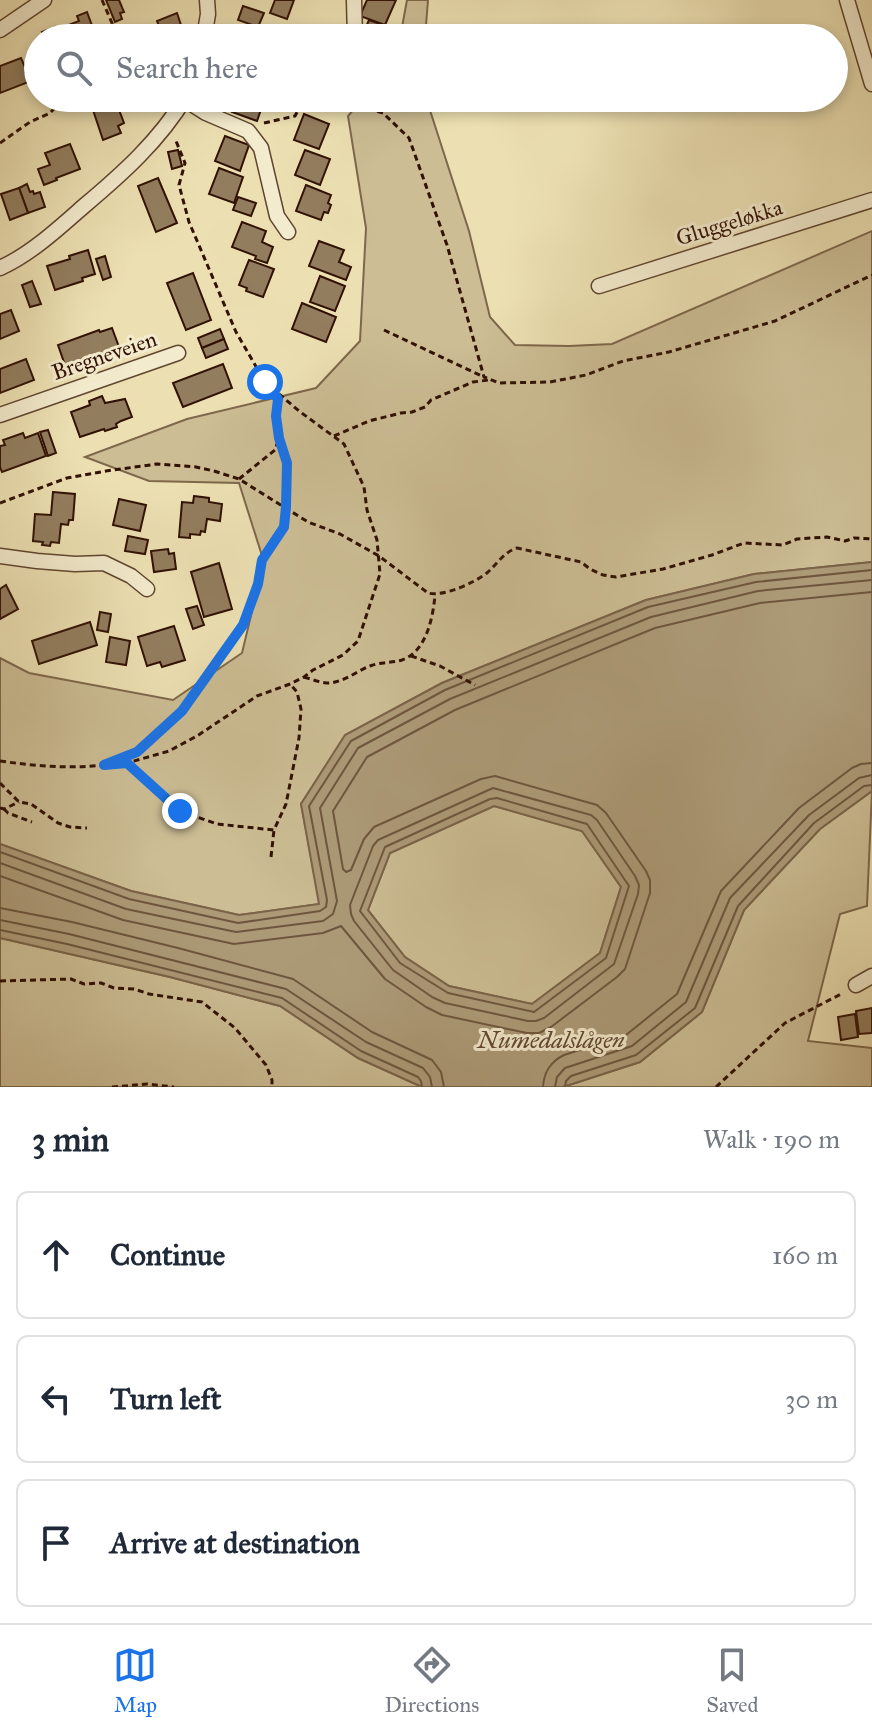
<!DOCTYPE html>
<meta charset="utf-8">
<style>
:root{--surface:#fff;--page:#f6f6f7;--text:#1f2937;--muted:#747a83;--line:#e0e1e3;--accent:#1a73e8}
body{margin:0;font-family:"IM FELL Great Primer",serif;background:var(--page);color:var(--text)}
.stop{position:absolute;width:24px;height:24px;margin:-18px;border:6px solid #1a73e8;border-radius:50%;background:#fff}
.stop.end{background:#1a73e8;border-color:#fff;box-shadow:0 2px 8px #0008}
.list{margin:0;padding:0;list-style:none}
h2{display:flex;justify-content:space-between;align-items:center;height:104px;margin:0;padding:0 32px;font-size:34px}
h2 small{font-size:26px;font-weight:400;color:var(--muted)}
.list li{display:grid;grid-template-columns:52px 1fr auto;gap:24px;align-items:center;box-sizing:border-box;height:128px;margin:0 16px 16px;padding:0 16px;border:2px solid var(--line);border-radius:12px}
.list b{display:block;font-size:30px;white-space:nowrap}
.list em{font-size:26px;font-style:normal;color:var(--muted)}
.icon{flex:none;width:44px;height:44px;fill:none;stroke:currentColor;stroke-width:2;stroke-linecap:round;stroke-linejoin:round}
.map{position:relative;flex:none;width:872px;height:1087px;overflow:hidden}
.search{position:absolute;background:var(--surface);box-shadow:0 4px 12px #0003;left:24px;right:24px;top:24px;height:88px;display:flex;align-items:center;gap:20px;box-sizing:border-box;padding:0 28px;border-radius:44px;color:var(--muted);font-size:30px}
.sheet{height:536px;background:var(--surface)}
nav{display:flex;justify-content:space-around;align-items:center;box-sizing:border-box;height:112px;border-top:2px solid var(--line);background:var(--surface);font-size:22px;color:var(--muted)}
nav a{display:grid;justify-items:center;gap:4px}
nav .on{color:var(--accent)}
.map>svg:first-child{display:block}
.green{fill:#ccbd94;stroke:#7e674c;stroke-width:2}
.water{fill:#ac9a77;stroke:#7b6349;stroke-width:2;fill-rule:evenodd}
.lines{fill:none;stroke-linecap:round;stroke-linejoin:round}
.shore{stroke:#6e563e;stroke-width:2}
.building{fill:#927d5e;stroke:#311104;stroke-width:2}
.minor-casing{stroke:#604530;stroke-width:17}
.path{stroke:#311104;stroke-width:3;stroke-dasharray:6 4;stroke-linecap:butt}
.minor{stroke:#f3ebcd;stroke-width:14}
.route{stroke:#1a73e8;stroke-width:10}
.labels{text-anchor:middle;stroke-width:6;stroke-linejoin:round;paint-order:stroke}
.street-label{font-size:22px;fill:#311104;stroke:#f3ebcd}
.water-label{font-size:24px;font-style:italic;fill:#624832;stroke:#f3ebcd}
</style>
<div class="map">
<svg width="872" height="1087" viewBox="0 0 872 1087">
<rect width="100%" height="100%" fill="#ece0b2"/>
<filter id="stains"><feTurbulence type="fractalNoise" baseFrequency=".0025" numOctaves="4"/><feColorMatrix values="0 0 0 0 .2 0 0 0 0 .09 0 0 0 0 .02 0 0 0 .5 -.17"/></filter>
<radialGradient id="worn" r=".72"><stop offset=".6" stop-color="#630" stop-opacity="0"/><stop offset="1" stop-color="#630" stop-opacity=".3"/></radialGradient>
<g class="green">
<polygon points="407,0 428,0 425,38 400,38"/>
<polygon points="363,98 426,98 469,231 490,317 515,345 569,346 612,344 872,231 872,562 754,574 646,600 442,683 346,735 301,804 320,904 239,915 131,891 0,844 0,658 29,673 173,700 242,653 264,562 239,483 149,481 85,457 187,419 316,388 360,341 366,228 348,116"/>
<polygon points="872,791 867,906 840,914 808,1041 872,1048 872,1087 563,1087 640,1062 702,1012 744,910 820,829"/>
<polygon points="494,806 582,831 621,887 600,953 532,1004 449,986 405,957 368,910 390,853"/>
<polygon points="0,938 170,977 280,1006 358,1058 422,1087 0,1087"/>
</g>
<path class="water" d="M872 562V791L820 829 744 910 702 1012 640 1062 563 1087H422L358 1058 280 1006 170 977 0 938V844L131 891 239 915 319 904 301 804 345 735 442 683 646 600 754 574ZM494 806 582 831 621 887 600 953 532 1004 449 986 405 957 368 910 390 853Z"/>
<g class="lines">
<g class="shore">
<polygon points="493,788 591,815 597,820 635,876 639,885 638,894 614,964 544,1018 536,1021 528,1021 445,1003 432,997 393,970 354,921 351,914 350,905 373,846 378,840"/>
<polygon points="497,798 587,824 629,886 606,958 534,1012 448,993 400,963 360,911 385,847 490,799"/>
<polyline points="0,852 129,899 238,923 320,911 326,907 327,900 309,806 351,741 445,690 648,607 756,582 872,570"/>
<polyline points="0,863 126,909 236,932 323,921 333,914 337,901 320,808 358,748 450,699 651,617 758,591 872,580"/>
<polyline points="0,876 123,920 234,944 323,933 341,926 385,979 426,1007 442,1015 527,1033 539,1033 551,1027 617,977 625,969 650,893 650,880 646,871 606,813 597,805 495,776 481,779 374,827 364,839 351,870 346,872 343,869 333,811 367,757 455,710 655,628 760,603 872,592"/>
<polyline points="0,908 72,922 178,948 293,979 372,1032 432,1060 441,1072 444,1087"/>
<polyline points="0,920 69,934 286,989 366,1042 423,1068 430,1077 432,1087"/>
<polyline points="0,930 67,944 282,998 361,1051 418,1077 421,1081 422,1087"/>
<path d="M543 1087C544 1072 550 1062 564 1055L626 1035 677 994 721 891 799 808 852 768 861 764 872 763"/>
<polyline points="555,1087 557,1077 565,1068 632,1046 686,1002 730,898 809,815 859,778 872,775"/>
<polyline points="565,1087 566,1081 571,1076 636,1055 695,1008 738,906 814,823 864,786 872,785"/>
</g>
</g>
<g class="building">
<polygon points="106,0 119,0 124,12 120,13 122,19 115,22"/>
<polygon points="275,0 294,0 287,19 270,13"/>
<polygon points="367,0 396,0 385,25 360,16"/>
<polygon points="243,6 264,13 258,27 238,20"/>
<polygon points="87,12 94,31 85,34 87,38 45,38 42,32 55,27 56,30 79,21 77,16"/>
<polygon points="177,13 181,25 162,33 157,21"/>
<polygon points="369,20 394,29 390,38 361,38"/>
<polygon points="264,26 289,35 288,38 259,38"/>
<polygon points="21,58 31,81 0,93 0,66"/>
<polygon points="89,98 118,98 118,101 116,102 124,123 118,126 121,133 103,140"/>
<polygon points="229,98 265,98 257,121 232,112 233,110 226,107"/>
<polygon points="304,114 329,124 319,149 294,140"/>
<polygon points="225,136 249,145 240,171 215,161"/>
<polygon points="70,144 80,169 56,178 57,180 44,185 38,169 50,165 45,153"/>
<polygon points="178,150 182,166 172,169 168,152"/>
<polygon points="305,150 330,159 320,185 295,175"/>
<polygon points="219,168 243,177 234,203 209,194"/>
<polygon points="158,178 177,223 156,232 138,186"/>
<polygon points="27,184 30,192 33,191 34,194 40,192 45,207 28,213 19,188"/>
<polygon points="306,185 331,195 328,203 331,205 328,213 324,212 321,220 296,211"/>
<polygon points="19,188 28,213 10,220 1,194"/>
<polygon points="238,197 256,203 251,216 233,210"/>
<polygon points="242,222 266,231 262,242 273,247 267,263 255,259 256,256 232,247"/>
<polygon points="319,241 344,250 339,262 351,267 346,280 309,266"/>
<polygon points="88,250 95,274 82,278 83,281 55,290 47,266 70,259 69,256"/>
<polygon points="105,256 111,277 103,280 96,259"/>
<polygon points="249,260 274,269 263,297 246,291 247,288 239,285"/>
<polygon points="193,273 211,320 186,330 167,283"/>
<polygon points="320,276 345,286 335,311 310,302"/>
<polygon points="32,281 41,304 30,307 22,285"/>
<polygon points="302,303 336,317 326,342 292,329"/>
<polygon points="11,310 19,331 0,339 0,314"/>
<polygon points="112,328 119,347 66,368 58,345 99,330 100,332"/>
<polygon points="220,329 224,339 202,348 198,338"/>
<polygon points="224,339 228,349 206,358 202,348"/>
<polygon points="26,359 34,380 0,393 0,369"/>
<polygon points="223,364 232,388 183,407 173,383"/>
<polygon points="102,396 105,403 125,399 132,417 121,421 116,424 117,427 105,431 104,429 80,437 71,412 90,405 89,401"/>
<polygon points="48,430 56,453 48,456 40,432"/>
<polygon points="23,433 25,438 38,433 46,456 2,472 0,467 0,446 5,445 3,440"/>
<polygon points="53,492 75,494 73,520 69,520 68,525 61,524 59,543 51,542 50,546 42,545 43,542 33,541 35,514 51,515"/>
<polygon points="194,496 209,498 209,502 222,504 220,521 207,519 205,532 201,531 200,535 190,534 190,538 179,537 182,502 193,503"/>
<polygon points="119,499 146,505 140,531 113,525"/>
<polygon points="128,536 148,540 145,554 125,551"/>
<polygon points="168,549 169,554 174,553 176,569 154,572 151,551"/>
<polygon points="219,563 232,609 204,617 191,572"/>
<polygon points="6,585 18,609 0,619 0,589"/>
<polygon points="197,606 204,625 193,629 186,609"/>
<polygon points="100,612 111,614 108,632 97,630"/>
<polygon points="90,622 97,645 39,664 32,641"/>
<polygon points="174,626 185,660 162,667 160,662 147,666 138,637"/>
<polygon points="110,637 130,641 126,665 106,662"/>
<polygon points="872,1008 872,1033 859,1034 856,1011"/>
<polygon points="855,1014 858,1037 841,1040 838,1017"/>
</g>
<g class="lines">
<g class="minor-casing">
<g id="minor">
<polyline points="354,0 355,38"/>
<polyline points="847,0 872,84"/>
<polyline points="0,30 44,0"/>
<polyline points="204,38 208,14 207,0"/>
<polyline points="184,99 206,113 248,131 261,148 277,216 288,232"/>
<path d="M0 268C31 254 59 228 84 206 122 174 159 141 185 98"/>
<polyline points="599,286 872,200"/>
<polyline points="0,415 178,353"/>
<polyline points="0,556 37,561 75,564 104,563 131,576 147,589"/>
<polyline points="856,985 872,976"/>
</g>
</g>
<g class="path">
<polyline points="102,0 112,23 110,38"/>
<polyline points="146,98 159,109"/>
<polyline points="329,98 383,113 409,138 447,245 484,377 499,383 550,382 586,375 623,361 669,352 775,321 872,275"/>
<polyline points="264,123 295,116 302,103 308,98"/>
<polyline points="0,143 30,122 50,113 64,98"/>
<polyline points="384,330 484,377"/>
<polyline points="334,436 369,421 401,413 412,412 425,407 431,400 473,382 489,380"/>
<polyline points="239,479 275,450 279,438 276,416 278,399 270,388"/>
<path d="M0 503 67 478 106 471 157 464 196 467 214 471 239 479 308 522 340 534 379 556 428 593C443 597 475 583 488 572 498 563 504 552 517 548L581 562 590 569 603 575 616 577 663 569 712 555 744 543 783 545 797 539 827 537 845 541 854 538 872 539"/>
<polyline points="411,656 440,666 475,685"/>
<path d="M304 677C311 679 321 683 329 683 344 682 357 671 370 666 380 662 392 663 402 660 426 652 433 618 435 595"/>
<path d="M0 761C35 766 68 769 104 765"/>
<polyline points="111,762 137,752 182,711 243,625 258,584 262,560 284,527 286,507 287,463 279,438"/>
<polyline points="128,764 180,811 217,824 274,830 286,804 299,738 301,709 297,692 290,684"/>
<polyline points="104,765 127,763 169,751 197,736 257,696 290,684 304,677 313,670 343,655 358,641 380,574 377,540 367,510 364,487 344,444 299,411 265,382 236,332 189,222 179,185 185,163 176,141"/>
<polyline points="0,783 19,802 31,804 58,823 70,827 87,828"/>
<polyline points="0,808 4,809 19,802"/>
<polyline points="4,809 8,813 32,822"/>
<polyline points="271,857 274,830"/>
<polyline points="0,981 71,979 84,984 101,983 114,988 134,989 149,994 202,1002 235,1028 266,1065 272,1080 272,1087"/>
<polyline points="112,1087 147,1084 174,1087"/>
<polyline points="716,1087 785,1023 843,993"/>
</g>
<use href="#minor" class="minor"/>
</g>
<g class="lines">
<polyline class="route" points="180,811 127,763 104,765 137,752 182,711 243,625 258,584 262,560 284,527 286,507 287,463 279,438 276,416 278,399 265,382"/>
</g>
<g class="labels">
<g class="street-label">
<text transform="translate(729 222) rotate(-17)" y="8">Gluggeløkka</text>
<text transform="translate(104 355) rotate(-19)" y="8">Bregneveien</text>
</g>
<g class="water-label">
<text x="551" y="1048">Numedalslågen</text>
</g>
</g>
<rect width="100%" height="100%" filter="url(#stains)"/>
<rect width="100%" height="100%" fill="url(#worn)"/>
</svg>
<div class="stop" style="left:265px;top:382px"></div>
<div class="stop end" style="left:180px;top:811px"></div>
<div class="search"><svg class="icon" aria-label="search" viewBox="0 0 24 24"><circle cx="10" cy="10" r="6"/><path d="M15 15l6 6"/></svg>Search here</div>
</div>
<section class="sheet">
<h2>3 min<small>Walk · 190 m</small></h2>
<ul class="list">
<li><svg class="icon" aria-label="ahead" viewBox="0 0 24 24"><path d="M12 20V5M6 11l6-6 6 6"/></svg><div><b>Continue</b></div><em>160 m</em></li>
<li><svg class="icon" aria-label="left" viewBox="0 0 24 24"><path d="M17 20v-9H6M10 6l-5 5 5 5"/></svg><div><b>Turn left</b></div><em>30 m</em></li>
<li><svg class="icon" aria-label="arrive" viewBox="0 0 24 24"><path d="M6 21V4h12l-3 4 3 4H6"/></svg><div><b>Arrive at destination</b></div></li>
</ul>
</section>
<nav>
<a class="on"><svg class="icon" aria-label="map" viewBox="0 0 24 24"><path d="M3 6l6-2 6 2 6-2v14l-6 2-6-2-6 2zM9 4v14M15 6v14"/></svg>Map</a>
<a><svg class="icon" aria-label="directions" viewBox="0 0 24 24"><path d="M12 3l9 9-9 9-9-9zM9 14v-3h6M13 9l2 2-2 2"/></svg>Directions</a>
<a><svg class="icon" aria-label="saved" viewBox="0 0 24 24"><path d="M7 4h10v16l-5-4-5 4z"/></svg>Saved</a>
</nav>
